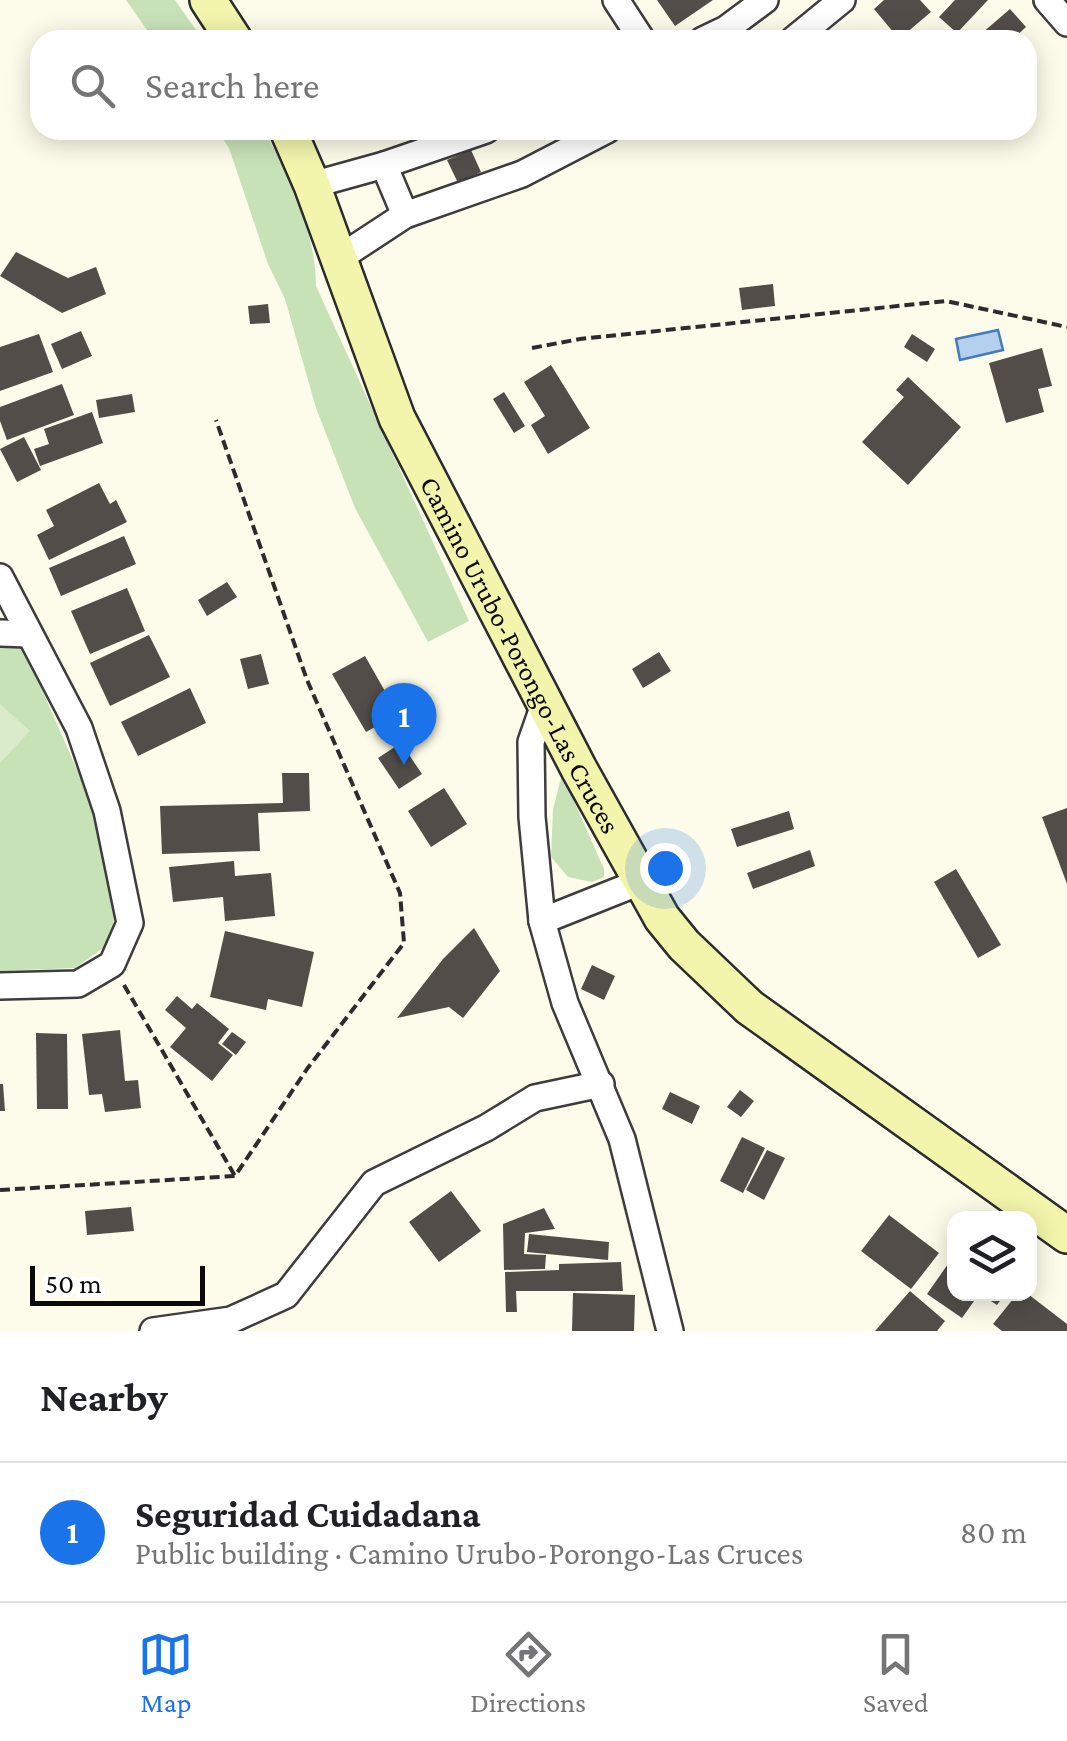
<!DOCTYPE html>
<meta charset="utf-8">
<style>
:root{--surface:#fff;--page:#f2f2f2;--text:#202124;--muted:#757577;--line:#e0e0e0;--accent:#1a73e8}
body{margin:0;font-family:"Crimson Pro",serif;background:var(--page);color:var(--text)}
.controls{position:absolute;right:30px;bottom:30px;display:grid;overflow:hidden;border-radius:20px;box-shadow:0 5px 25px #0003}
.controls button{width:90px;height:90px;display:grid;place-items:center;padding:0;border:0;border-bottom:2px solid var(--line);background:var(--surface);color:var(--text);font:50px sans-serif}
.scale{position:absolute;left:30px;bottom:25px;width:175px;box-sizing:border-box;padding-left:10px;border:5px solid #0a0a0a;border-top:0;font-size:28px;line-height:35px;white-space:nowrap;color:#0a0a0a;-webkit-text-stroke:8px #fff;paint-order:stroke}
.you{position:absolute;left:665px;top:868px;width:35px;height:35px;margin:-25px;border:8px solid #fff;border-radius:50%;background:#1a73e8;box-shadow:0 0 0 15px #1a73e833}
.badge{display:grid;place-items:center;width:65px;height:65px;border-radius:50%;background:var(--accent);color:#fff;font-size:32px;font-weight:700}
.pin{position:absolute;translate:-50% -82px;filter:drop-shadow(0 2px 5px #0008)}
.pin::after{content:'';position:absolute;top:52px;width:35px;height:30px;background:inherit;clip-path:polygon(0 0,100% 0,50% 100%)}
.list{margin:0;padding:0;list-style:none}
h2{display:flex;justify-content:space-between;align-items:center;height:130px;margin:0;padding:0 40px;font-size:42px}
h2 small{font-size:32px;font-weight:400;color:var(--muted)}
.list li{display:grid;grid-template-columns:65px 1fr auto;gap:30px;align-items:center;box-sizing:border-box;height:140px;padding:0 40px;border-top:2px solid var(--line)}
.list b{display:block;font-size:38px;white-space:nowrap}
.list p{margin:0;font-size:32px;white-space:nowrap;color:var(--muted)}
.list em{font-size:32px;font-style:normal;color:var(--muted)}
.icon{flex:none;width:55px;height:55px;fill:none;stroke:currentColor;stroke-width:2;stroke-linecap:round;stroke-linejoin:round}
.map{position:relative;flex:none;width:1067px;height:1331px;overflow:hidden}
.search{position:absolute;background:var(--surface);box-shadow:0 5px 25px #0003;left:30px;right:30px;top:30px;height:110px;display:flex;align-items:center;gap:25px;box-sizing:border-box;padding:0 35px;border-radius:30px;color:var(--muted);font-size:38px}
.sheet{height:270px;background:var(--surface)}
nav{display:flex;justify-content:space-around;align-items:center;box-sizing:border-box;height:140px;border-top:2px solid var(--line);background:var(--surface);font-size:28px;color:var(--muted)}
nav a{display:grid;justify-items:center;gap:5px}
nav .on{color:var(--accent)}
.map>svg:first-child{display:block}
.green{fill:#c8e2b8}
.pitch{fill:#daebc9}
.water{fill:#b4d0ee;stroke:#447bbd;stroke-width:2.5}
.building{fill:#524d48}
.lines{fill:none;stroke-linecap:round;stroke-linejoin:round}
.street-casing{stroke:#3d3d3d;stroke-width:30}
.secondary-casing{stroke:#2c2c2c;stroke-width:40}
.path{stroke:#2c2c2c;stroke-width:4;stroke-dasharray:10 5;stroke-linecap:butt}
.street{stroke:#fff;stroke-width:25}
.secondary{stroke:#f3f5ac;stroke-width:35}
.labels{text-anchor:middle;stroke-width:10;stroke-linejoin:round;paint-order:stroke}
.street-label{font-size:28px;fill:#0a0a0a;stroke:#fff}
</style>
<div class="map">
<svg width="1067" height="1331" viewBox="0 0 1067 1331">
<rect width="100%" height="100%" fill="#fdfcea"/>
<g class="green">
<polygon points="126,0 175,0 203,40 154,40"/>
<path d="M217 130H264C291 181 315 228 316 286L469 621 428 642 355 508 316 408 285 299 268 264 229 148Z"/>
<polygon points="0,639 22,644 96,813 114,912 113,934 106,946 75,968 0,971"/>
<polygon points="562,774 604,869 604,877 592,882 568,877 551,857 553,809"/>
</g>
<polygon class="pitch" points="0,704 30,731 0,763"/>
<polygon class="water" points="998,330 1003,350 960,360 956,339"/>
<g class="building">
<polygon points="657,0 713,0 675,26"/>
<polygon points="884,0 920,0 931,12 899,39 874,9"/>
<polygon points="955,0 988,0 957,33 939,17"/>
<polygon points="1010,9 1026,27 1012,40 974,40"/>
<polygon points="471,150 481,172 458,183 447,160"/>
<polygon points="16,252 68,278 96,267 106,294 62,313 0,276"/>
<polygon points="773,284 775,306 742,310 739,288"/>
<polygon points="268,304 270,323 250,324 248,306"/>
<polygon points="81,331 92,356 62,369 51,344"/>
<polygon points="39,334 53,372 0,391 0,347"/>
<polygon points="912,334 935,349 927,362 904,347"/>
<polygon points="1042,348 1052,386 1038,389 1044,412 1006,423 989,363"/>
<polygon points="551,365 590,428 548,454 531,425 545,416 524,382"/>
<polygon points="908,377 961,427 908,485 862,442 904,397 896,390"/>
<polygon points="62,384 74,415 7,440 0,421 0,407"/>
<polygon points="504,392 525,426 514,433 493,399"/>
<polygon points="132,394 135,412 99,418 96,400"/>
<polygon points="92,412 103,443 40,466 34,449 49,444 44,429"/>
<polygon points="24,437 41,470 17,482 0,449"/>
<polygon points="99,483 110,504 116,500 127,522 49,560 37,535 54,526 46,510"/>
<polygon points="124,536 136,564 61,596 49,568"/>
<polygon points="227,582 237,597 207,616 198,600"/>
<polygon points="127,588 145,631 90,654 71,611"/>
<polygon points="149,635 170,677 110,706 90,663"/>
<polygon points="659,652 671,671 643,688 632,669"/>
<polygon points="261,654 269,684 248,689 240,659"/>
<polygon points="365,656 398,714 366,732 332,674"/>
<polygon points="190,688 206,723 138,756 121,722"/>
<polygon points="401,743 422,774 399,789 378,758"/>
<polygon points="282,773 309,773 310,811 258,813 260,851 162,854 160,806 283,803"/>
<polygon points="444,788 467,824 431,847 408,811"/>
<polygon points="1067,808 1067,884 1042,817"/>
<polygon points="789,811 794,829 737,847 731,829"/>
<polygon points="810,850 815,866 753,889 747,873"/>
<polygon points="234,861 235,876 271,873 275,916 225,921 223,897 173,902 169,867"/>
<polygon points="956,869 1001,945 978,958 934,882"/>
<polygon points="474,928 500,971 463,1018 449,1007 397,1018 443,959"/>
<polygon points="225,931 314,952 302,1007 268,999 266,1010 210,997"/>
<polygon points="592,965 615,976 604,1000 581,989"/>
<polygon points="177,996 192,1009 197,1003 229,1029 218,1043 233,1055 212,1081 170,1047 186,1028 165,1010"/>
<polygon points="120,1030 125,1081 138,1080 141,1108 105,1112 102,1094 89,1095 82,1034"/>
<polygon points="232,1032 246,1042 236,1055 222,1044"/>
<polygon points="36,1033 67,1034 68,1109 37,1109"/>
<polygon points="0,1084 3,1084 5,1111 0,1111"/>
<polygon points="740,1090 754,1101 741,1117 727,1107"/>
<polygon points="670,1092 700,1106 692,1124 662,1109"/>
<polygon points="742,1137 765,1148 743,1193 720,1181"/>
<polygon points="767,1150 785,1158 764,1200 746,1190"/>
<polygon points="451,1191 481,1231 439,1262 409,1222"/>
<polygon points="131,1207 134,1231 87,1235 85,1211"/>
<polygon points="544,1208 555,1229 525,1233 524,1254 546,1255 545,1269 504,1270 503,1224"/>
<polygon points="889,1215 939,1253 911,1289 861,1251"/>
<polygon points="529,1234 609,1242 608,1260 527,1252"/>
<polygon points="621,1262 623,1291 516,1291 517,1312 506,1312 505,1272 559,1270 559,1264"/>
<polygon points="948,1264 954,1269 954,1294 979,1294 962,1318 927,1294"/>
<polygon points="910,1291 945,1321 937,1331 875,1331"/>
<polygon points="573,1293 635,1295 634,1331 572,1331"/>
<polygon points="980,1294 1005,1294 997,1305"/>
<polygon points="1017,1294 1028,1294 1067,1324 1067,1331 1002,1331 993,1324"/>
</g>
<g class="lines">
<g class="street-casing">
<g id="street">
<polyline points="616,0 642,40"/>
<polyline points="1047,0 1067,23"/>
<polyline points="703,40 726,29 765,0"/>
<polyline points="793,40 842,0"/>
<polyline points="384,165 405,215"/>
<polyline points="312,185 384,165 486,130"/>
<polyline points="338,259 405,215 522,174 607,130"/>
<polyline points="0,577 79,728 107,811 130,923 112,964 78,984 0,986"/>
<polyline points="0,633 28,634"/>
<polyline points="545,702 531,742 532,817 542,921 565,1003 622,1139 670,1331"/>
<polyline points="542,921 640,882"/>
<polyline points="153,1331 231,1320 286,1295 374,1183 486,1128 535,1098 601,1084"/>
</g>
</g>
<g class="secondary-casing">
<g id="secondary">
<polyline points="208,0 234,40"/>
<path id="s1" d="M288 130 312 185 397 418 579 769 662 918 684 945 749 1007 1067 1235"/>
</g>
</g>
<g class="path">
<polyline points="532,348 580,339 946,301 1067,327"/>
<polyline points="124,985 235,1176"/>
<polyline points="0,1190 235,1176 307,1069 404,943 400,893 307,680 216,420"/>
</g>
<use href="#street" class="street"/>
<use href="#secondary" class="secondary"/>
</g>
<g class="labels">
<g class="street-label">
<text dy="10" stroke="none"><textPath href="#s1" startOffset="575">Camino Urubo-Porongo-Las Cruces</textPath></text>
</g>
</g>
</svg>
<div class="controls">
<button><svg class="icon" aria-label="layers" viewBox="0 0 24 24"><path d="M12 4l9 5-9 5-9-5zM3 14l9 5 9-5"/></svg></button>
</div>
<div class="scale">50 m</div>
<div class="you"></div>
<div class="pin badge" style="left:404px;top:765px">1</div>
<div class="search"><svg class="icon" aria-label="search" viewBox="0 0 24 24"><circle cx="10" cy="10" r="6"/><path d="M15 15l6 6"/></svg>Search here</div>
</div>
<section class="sheet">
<h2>Nearby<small></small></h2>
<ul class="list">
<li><span class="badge">1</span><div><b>Seguridad Cuidadana</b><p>Public building · Camino Urubo-Porongo-Las Cruces</p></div><em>80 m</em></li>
</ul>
</section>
<nav>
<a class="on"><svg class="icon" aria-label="map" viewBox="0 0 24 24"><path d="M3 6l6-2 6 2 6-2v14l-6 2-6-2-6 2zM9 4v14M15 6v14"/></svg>Map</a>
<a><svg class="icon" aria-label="directions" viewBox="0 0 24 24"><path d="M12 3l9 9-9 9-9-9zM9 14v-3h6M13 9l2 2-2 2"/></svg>Directions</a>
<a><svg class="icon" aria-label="saved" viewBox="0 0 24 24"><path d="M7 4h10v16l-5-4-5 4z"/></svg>Saved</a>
</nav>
